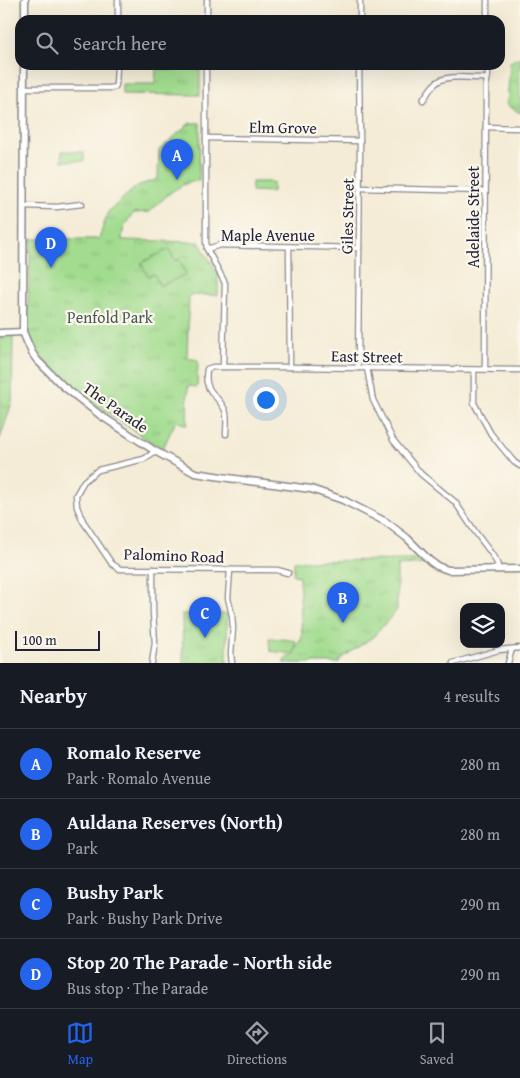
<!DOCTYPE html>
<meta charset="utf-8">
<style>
:root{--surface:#171b24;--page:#20242c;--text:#f1f3f6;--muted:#9ea1a6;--line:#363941;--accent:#2563eb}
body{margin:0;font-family:"Gentium Book Plus",serif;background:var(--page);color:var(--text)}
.controls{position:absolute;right:15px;bottom:15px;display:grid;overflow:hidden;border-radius:10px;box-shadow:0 5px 20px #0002}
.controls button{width:45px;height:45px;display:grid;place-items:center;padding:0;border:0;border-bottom:1px solid var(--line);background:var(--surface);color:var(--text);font:25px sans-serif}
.scale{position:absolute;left:15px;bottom:12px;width:85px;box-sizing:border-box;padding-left:5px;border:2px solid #22223b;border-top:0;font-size:14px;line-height:18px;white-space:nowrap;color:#22223b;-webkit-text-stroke:4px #fbf7ec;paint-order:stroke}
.you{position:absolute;left:265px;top:399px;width:18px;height:18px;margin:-12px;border:4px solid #fff;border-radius:50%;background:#1a73e8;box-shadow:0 0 0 8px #1a73e833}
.badge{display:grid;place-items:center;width:32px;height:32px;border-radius:50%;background:var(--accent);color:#fff;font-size:16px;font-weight:700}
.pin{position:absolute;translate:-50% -41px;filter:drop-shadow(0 1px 2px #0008)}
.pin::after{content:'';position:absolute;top:26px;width:18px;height:15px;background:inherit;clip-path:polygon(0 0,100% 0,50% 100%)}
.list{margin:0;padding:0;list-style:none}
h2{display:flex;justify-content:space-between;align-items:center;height:65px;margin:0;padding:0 20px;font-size:21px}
h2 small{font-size:16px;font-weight:400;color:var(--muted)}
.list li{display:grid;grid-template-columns:32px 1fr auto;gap:15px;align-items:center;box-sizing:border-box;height:70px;padding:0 20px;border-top:1px solid var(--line)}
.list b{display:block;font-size:19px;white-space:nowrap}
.list p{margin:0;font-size:16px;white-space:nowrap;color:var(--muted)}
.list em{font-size:16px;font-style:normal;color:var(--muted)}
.icon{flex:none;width:28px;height:28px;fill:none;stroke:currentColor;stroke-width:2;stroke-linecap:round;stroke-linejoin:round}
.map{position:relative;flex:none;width:520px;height:663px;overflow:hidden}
.search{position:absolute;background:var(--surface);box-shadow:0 5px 20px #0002;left:15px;right:15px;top:15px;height:55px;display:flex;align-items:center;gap:12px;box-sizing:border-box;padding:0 18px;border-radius:15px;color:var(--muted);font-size:19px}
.sheet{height:345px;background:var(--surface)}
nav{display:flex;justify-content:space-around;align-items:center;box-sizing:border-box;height:70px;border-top:1px solid var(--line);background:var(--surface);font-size:14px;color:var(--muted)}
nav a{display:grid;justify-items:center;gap:2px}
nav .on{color:var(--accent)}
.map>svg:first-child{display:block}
.park{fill:url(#park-tufts);stroke:#627f65}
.garden{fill:#a2dc8f;stroke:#627f65}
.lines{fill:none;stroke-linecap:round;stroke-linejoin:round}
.street-casing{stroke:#8b8788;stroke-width:7}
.secondary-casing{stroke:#8b8788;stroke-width:9}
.street{stroke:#fff;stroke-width:4.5}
.secondary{stroke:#fff;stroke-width:6}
.labels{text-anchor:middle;stroke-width:4.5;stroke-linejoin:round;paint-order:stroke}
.street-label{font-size:16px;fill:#22223b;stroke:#fbf7ec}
.park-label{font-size:16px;fill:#485a54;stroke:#fbf7ec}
</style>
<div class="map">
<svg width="520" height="663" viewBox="0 0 520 663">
<defs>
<pattern id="park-tufts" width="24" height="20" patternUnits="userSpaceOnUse" patternTransform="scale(1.25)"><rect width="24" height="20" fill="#a2dc8f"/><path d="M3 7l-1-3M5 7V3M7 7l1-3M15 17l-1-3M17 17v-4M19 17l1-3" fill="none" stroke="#8bbc7c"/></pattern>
</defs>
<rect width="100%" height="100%" fill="#fbf7ec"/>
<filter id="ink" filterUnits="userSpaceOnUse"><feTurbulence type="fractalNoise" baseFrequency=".02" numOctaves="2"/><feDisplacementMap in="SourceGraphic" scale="10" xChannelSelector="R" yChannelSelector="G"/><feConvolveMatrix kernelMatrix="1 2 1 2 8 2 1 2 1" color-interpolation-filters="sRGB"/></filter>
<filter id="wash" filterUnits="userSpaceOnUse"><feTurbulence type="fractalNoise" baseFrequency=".0096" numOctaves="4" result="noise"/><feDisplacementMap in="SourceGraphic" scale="20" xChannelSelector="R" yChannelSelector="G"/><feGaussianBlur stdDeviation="1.12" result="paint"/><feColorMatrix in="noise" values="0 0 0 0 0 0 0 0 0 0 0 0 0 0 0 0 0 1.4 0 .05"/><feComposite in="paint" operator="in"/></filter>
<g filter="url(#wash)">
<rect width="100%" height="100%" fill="#f4ecd6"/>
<g class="park">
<polygon points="520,57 520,113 507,105 510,62"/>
<polygon points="156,69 200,69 200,95 122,94 122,84 155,84"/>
<path d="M190 123H200L199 181C178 182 164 198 150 212L134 213C126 221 122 229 122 240L199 242 218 274V295H189L187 358 198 360 197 387 188 386 187 425 176 421 162 450 76 391 56 374 39 354 30 337 27 327 31 239H99L108 212 137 186 158 179 159 150Z"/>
<polygon points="13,336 12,402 0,439 0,337"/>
<polygon points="421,560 426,564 397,566 397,610 374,636 342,658 339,663 283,663 287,657 291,657 302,637 299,576 293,575 294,561"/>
<polygon points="182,614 227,614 227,663 183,663"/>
</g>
<g class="garden">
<polygon points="62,151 84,152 84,161 62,161"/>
<polygon points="252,182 273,182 273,192 252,191"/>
<polygon points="169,249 175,261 179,259 186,274 160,286 154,274 148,276 141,263"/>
<polygon points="269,638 282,639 296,641 294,654 270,651"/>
</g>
</g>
<g filter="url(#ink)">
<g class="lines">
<g class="street-casing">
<g id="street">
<polyline points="118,20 118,0"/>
<polyline points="207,20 207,0"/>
<polyline points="360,20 360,0"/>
<polyline points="487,20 487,0"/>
<polyline points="206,65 206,242 207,249 225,283 223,367"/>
<polyline points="24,88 110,88 115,87 116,85 117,65"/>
<path d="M423 100C427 95 430 88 435 84 444 74 469 78 482 78L487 79"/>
<polyline points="486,127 520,128"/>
<polyline points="206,138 360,141"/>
<polyline points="360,188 485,191"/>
<polyline points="24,206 57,207 82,204"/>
<polyline points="289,247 290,367"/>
<polyline points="207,249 220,245 359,248"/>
<polyline points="358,368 360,141 359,65"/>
<polyline points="367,368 373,400 393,440 421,474 455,502 476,533 491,553 497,563 499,570"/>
<polyline points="485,369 486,86 488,75 487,65"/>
<polyline points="474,370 474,403 491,434 514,462 520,466"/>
<path d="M226 434C226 427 228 417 225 410 217 393 203 393 207 369L213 367H290L520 370"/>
<polyline points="155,451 150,455 144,459 98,470 84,481 76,495 77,507 83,521 112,564 120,569 277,570 288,573"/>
<polyline points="230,570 228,598 232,615 233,628 231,654 232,663"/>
<polyline points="152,663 155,643 153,612 153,569"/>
<polyline points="453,663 499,650 520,648"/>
<polyline points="508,663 512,649"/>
</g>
</g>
<g class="secondary-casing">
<g id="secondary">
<polyline points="25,20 25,0"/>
<polyline points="24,65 23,332 32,353 37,360 63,386 100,415 155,451 195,473 242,480 311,489 343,500 386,522 407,538 430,561 437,566 448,570 520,569"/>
<polyline points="0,333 23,332"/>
</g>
</g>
<use href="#street" class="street"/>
<use href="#secondary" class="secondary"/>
</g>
</g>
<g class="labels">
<g class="street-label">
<text transform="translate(283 127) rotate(1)" y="6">Elm Grove</text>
<text transform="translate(347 216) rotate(-89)" y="6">Giles Street</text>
<text transform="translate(473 217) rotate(-90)" y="6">Adelaide Street</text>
<text x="268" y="241">Maple Avenue</text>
<text transform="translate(367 356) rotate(1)" y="6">East Street</text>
<text transform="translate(116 407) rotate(35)" y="6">The Parade</text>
<text transform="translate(174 555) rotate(2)" y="6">Palomino Road</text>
</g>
<g class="park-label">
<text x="110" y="323">Penfold Park</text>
</g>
</g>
</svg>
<div class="controls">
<button><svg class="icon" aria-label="layers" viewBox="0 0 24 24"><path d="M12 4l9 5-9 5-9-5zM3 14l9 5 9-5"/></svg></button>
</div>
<div class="scale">100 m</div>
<div class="you"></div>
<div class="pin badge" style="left:177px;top:180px">A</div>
<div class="pin badge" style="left:343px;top:623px">B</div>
<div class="pin badge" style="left:205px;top:638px">C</div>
<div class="pin badge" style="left:51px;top:268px">D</div>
<div class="search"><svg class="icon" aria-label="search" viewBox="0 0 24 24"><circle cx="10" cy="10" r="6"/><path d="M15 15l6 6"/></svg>Search here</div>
</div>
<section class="sheet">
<h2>Nearby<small>4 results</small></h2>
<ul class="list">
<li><span class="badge">A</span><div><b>Romalo Reserve</b><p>Park · Romalo Avenue</p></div><em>280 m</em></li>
<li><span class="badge">B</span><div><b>Auldana Reserves (North)</b><p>Park</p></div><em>280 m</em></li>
<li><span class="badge">C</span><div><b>Bushy Park</b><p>Park · Bushy Park Drive</p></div><em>290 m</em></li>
<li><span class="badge">D</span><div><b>Stop 20 The Parade - North side</b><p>Bus stop · The Parade</p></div><em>290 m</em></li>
</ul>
</section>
<nav>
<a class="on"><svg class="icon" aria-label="map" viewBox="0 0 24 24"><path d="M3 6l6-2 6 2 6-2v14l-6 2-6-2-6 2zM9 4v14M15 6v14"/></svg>Map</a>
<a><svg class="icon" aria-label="directions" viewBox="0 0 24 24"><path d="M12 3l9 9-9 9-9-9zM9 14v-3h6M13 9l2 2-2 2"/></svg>Directions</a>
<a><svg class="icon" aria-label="saved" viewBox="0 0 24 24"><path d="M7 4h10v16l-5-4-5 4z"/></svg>Saved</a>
</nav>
